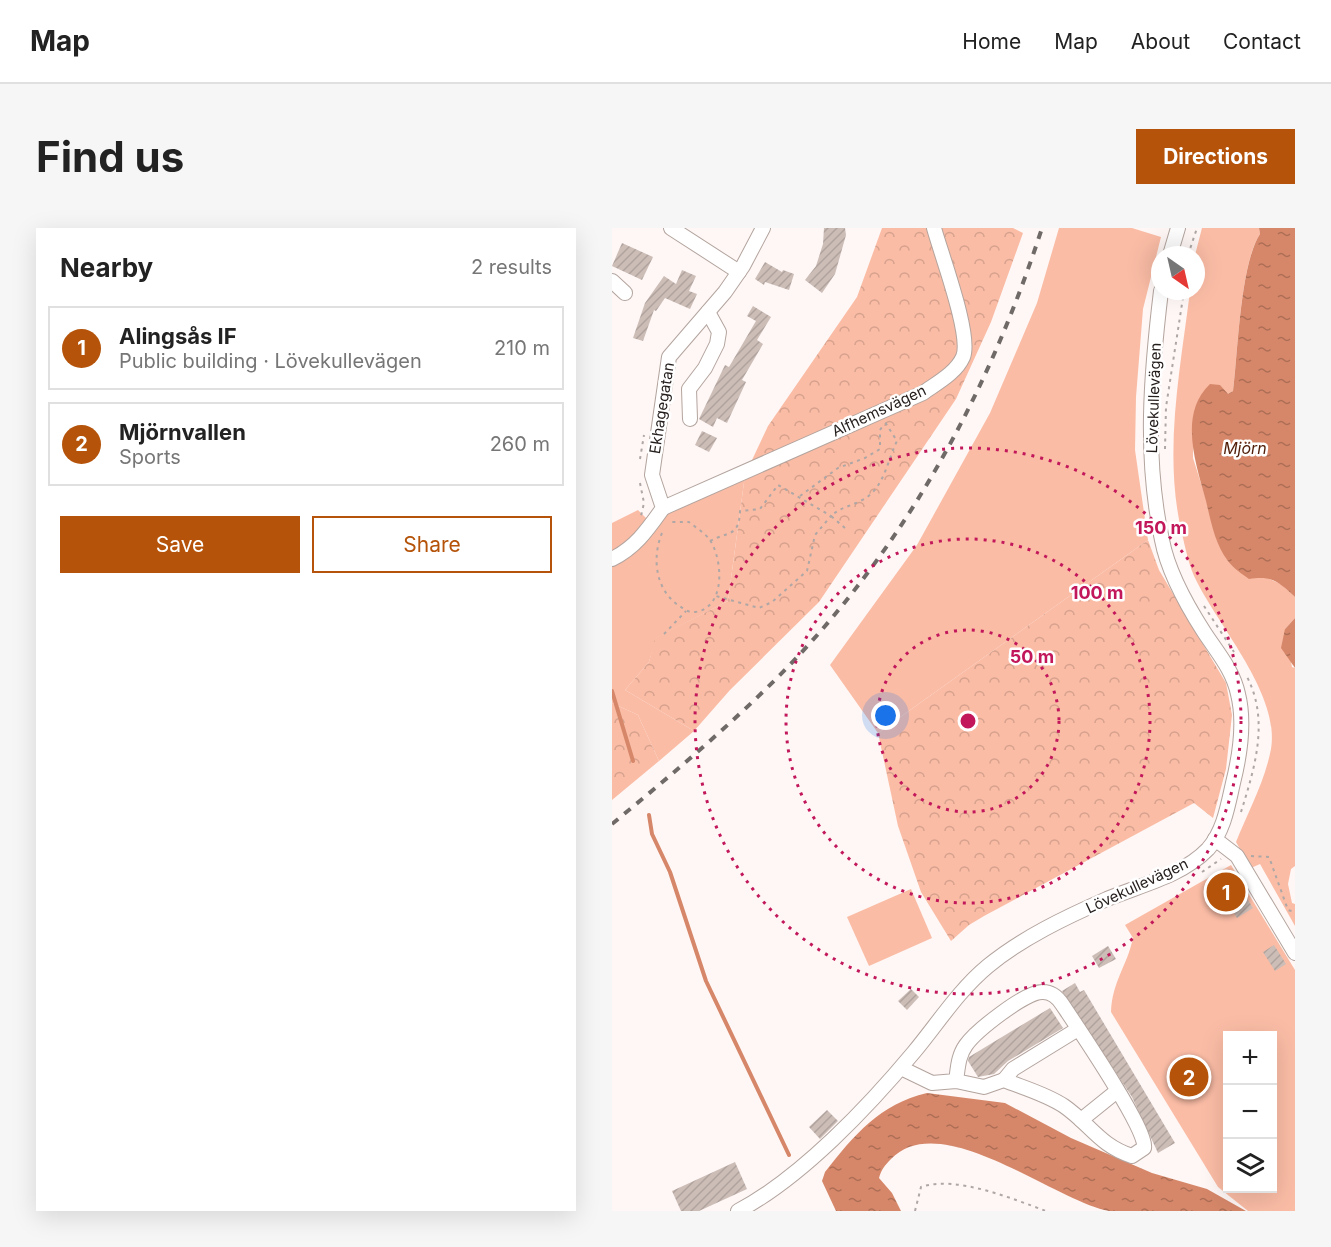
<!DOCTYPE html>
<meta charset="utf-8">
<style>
:root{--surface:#fff;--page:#f6f6f6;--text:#222;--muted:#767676;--line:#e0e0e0;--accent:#b45309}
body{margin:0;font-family:Inter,sans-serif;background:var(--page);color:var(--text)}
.controls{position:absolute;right:18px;bottom:18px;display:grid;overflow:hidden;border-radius:0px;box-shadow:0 6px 24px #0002}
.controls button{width:54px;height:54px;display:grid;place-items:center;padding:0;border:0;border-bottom:2px solid var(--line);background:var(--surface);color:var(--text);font:30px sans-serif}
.compass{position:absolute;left:539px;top:18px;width:54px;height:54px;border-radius:50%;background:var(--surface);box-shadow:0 6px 24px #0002;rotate:146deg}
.you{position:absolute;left:274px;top:488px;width:21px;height:21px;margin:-15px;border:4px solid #fff;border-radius:50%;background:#1a73e8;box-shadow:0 0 0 9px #1a73e833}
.badge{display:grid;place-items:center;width:39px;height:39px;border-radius:50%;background:var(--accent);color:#fff;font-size:20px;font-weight:700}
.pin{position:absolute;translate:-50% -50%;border:3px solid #fff;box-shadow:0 2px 6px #0006}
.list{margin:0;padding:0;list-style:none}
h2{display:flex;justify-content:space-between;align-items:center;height:78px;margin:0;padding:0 24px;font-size:26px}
h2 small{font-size:20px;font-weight:400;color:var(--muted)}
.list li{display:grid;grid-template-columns:39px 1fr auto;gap:18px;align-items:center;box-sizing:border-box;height:84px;margin:0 12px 12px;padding:0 12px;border:2px solid var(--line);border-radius:0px}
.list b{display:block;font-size:22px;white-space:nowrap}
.list p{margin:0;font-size:20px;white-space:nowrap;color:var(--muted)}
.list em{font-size:20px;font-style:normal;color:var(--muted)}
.actions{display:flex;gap:12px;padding:18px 24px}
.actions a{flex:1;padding:14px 0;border:2px solid var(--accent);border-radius:0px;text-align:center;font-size:21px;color:var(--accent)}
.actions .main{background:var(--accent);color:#fff}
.icon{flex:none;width:33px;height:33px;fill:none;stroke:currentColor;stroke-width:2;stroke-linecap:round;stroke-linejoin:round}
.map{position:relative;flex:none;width:683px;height:983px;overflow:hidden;border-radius:0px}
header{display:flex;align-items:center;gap:36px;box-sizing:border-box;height:84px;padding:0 30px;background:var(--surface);border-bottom:2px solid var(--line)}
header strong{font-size:28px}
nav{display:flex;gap:33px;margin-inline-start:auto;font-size:21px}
.intro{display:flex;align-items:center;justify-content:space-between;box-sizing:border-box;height:144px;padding:0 36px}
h1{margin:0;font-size:42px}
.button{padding:15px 27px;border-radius:0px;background:var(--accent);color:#fff;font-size:21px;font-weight:700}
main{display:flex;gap:36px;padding:0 36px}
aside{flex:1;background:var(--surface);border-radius:0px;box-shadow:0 6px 24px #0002}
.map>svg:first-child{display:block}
.green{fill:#fabca5;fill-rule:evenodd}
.forest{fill:url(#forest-crowns)}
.water{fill:url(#water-ripples)}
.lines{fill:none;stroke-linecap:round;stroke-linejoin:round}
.stream{stroke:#d68769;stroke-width:4}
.building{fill:url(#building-hatch)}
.minor-casing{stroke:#b3a49e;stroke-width:16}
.path{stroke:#aea7a5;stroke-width:2;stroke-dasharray:3 4.5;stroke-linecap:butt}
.minor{stroke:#fff;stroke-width:14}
.rail{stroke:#6f6967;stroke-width:4;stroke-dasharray:8 8;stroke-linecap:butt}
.ring{fill:none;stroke:#c2185b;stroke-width:3;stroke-dasharray:3 6}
.labels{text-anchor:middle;stroke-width:5;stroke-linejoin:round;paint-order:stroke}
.street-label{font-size:15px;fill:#231d1b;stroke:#fff}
.water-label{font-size:16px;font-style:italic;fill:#511e09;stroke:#fff}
.centre{fill:#c2185b;stroke:#fff;stroke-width:3}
.ring-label{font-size:18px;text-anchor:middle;font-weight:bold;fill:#c2185b;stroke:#fff;stroke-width:5;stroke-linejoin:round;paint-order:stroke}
</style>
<header>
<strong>Map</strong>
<nav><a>Home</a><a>Map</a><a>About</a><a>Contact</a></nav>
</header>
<div class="intro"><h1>Find us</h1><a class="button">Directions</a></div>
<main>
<aside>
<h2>Nearby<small>2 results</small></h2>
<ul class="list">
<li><span class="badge">1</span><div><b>Alingsås IF</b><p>Public building · Lövekullevägen</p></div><em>210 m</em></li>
<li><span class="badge">2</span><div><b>Mjörnvallen</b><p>Sports</p></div><em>260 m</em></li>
</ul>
<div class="actions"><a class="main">Save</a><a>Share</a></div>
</aside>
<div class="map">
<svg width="683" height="983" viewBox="0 0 683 983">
<defs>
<pattern id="forest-crowns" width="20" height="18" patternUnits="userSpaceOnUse" patternTransform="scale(1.5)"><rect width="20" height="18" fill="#fabca5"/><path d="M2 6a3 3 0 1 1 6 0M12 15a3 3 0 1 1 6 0" fill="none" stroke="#d6a18d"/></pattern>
<pattern id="water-ripples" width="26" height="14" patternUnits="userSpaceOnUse" patternTransform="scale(1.5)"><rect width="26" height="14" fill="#d68769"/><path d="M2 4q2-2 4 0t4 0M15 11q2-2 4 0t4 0" fill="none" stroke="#ad6e56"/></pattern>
<pattern id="building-hatch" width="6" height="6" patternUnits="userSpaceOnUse" patternTransform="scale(1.5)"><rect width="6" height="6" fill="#cdbdb7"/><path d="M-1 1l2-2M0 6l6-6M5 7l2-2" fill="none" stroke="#b0a29d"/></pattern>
</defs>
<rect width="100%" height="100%" fill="#fef7f5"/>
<g class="green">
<polygon points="447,0 520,0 549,9 531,81 524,169 523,222 536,312 266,505 218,437 305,317 378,185 425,75"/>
<path d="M590 0H647L648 6C628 36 626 124 621 163L581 189V230L593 268 653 349 669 356 683 369V390L673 401 680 439 683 440V638L679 641 676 656 680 675 683 676V698L648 636 639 640 624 614C636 584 653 553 659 521 668 467 608 400 585 354 577 339 574 322 570 306 551 226 568 144 578 63H584L583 27Z"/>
<polygon points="133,247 116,373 44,410 37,434 13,462 82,503 47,533 26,487 0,475 0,295 26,282 36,292"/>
<path d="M619 637 683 742V983H636L606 959 499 784C500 754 515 738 521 710L513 697ZM616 808H660V960H616Z"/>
<polygon points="299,661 320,710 257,738 235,689"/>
</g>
<g class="forest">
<polygon points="270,0 401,0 411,5 379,94 344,171 207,374 118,462 82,503 13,462 37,434 43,410 116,373 133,247 156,198 245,69"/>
<polygon points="536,312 547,342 614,455 620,487 614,541 601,590 582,575 372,688 357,697 339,713 309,664 286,598 266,505"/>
<polygon points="0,475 26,487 47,533 0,572"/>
</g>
<g class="water">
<path d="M647 0H683V369C667 354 660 347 637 351 630 346 621 340 616 333 603 316 599 294 594 273 584 236 566 186 598 156L608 157 616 166 621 163C626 124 628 37 648 6Z"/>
<polygon points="683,390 683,440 669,420 673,401"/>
<path d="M315 865 393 875 459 910 540 945 595 961 634 983C604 983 573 983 543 983 528 983 512 983 497 983 442 973 329 879 279 931 273 937 269 942 267 950L280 965 289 983H224L210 953 213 944C242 907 268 876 315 865Z"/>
</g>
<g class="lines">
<g class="stream">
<polyline points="0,463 21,533"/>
<polyline points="37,587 40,606 58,644 94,753 177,927"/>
</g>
</g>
<g class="building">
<polygon points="212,0 233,0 234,7 223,46 210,65 193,52 204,38 211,16"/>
<polygon points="10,15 41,29 30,52 0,38"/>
<polygon points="153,34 170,44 171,42 182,46 177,62 153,54 152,57 143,51"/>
<polygon points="70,42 84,48 77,63 85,66 78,81 53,70 44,83 42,82 31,113 21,110 33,75 52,48 64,56"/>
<polygon points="141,78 159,89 145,112 151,116 130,152 134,154 115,195 105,190 101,199 87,191 113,137 117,139 144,93 135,88"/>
<polygon points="90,203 105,210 97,224 83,217"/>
<polygon points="617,641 641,680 625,690 614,672 604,679 597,668 600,666 597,661 604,657 600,652"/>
<polygon points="662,717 674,736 663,743 651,724"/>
<polygon points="496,718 504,731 487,740 480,728"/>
<polygon points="463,755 468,764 472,762 563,915 546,925 520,869 450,763"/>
<polygon points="299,761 307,769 295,782 286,773"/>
<polygon points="438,780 451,800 396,833 382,846 366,849 356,833 357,829"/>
<polygon points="215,882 226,893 208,911 197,899"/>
<polygon points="123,934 135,961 87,983 69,983 60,963"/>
</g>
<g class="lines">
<g class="minor-casing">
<g id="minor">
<polyline points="59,0 127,44"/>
<polyline points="558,27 566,0"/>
<polyline points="0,53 13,65"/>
<polyline points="78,191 77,161 93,140 105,116 107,104 96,84"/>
<path d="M51 280 311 165C325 155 344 145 351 129 360 108 329 26 322 0"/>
<path d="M0 331C24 319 36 301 51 280L40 247 57 129 113 64 131 38 151 0"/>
<polyline points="603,611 625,628 683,725"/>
<path d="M289 840 320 855 344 853 372 859 392 852C412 860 434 866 452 878 478 896 488 918 520 928L532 920C537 904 464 797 450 776 446 770 440 764 431 764 414 763 364 803 354 817 346 828 346 840 344 853"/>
<polyline points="392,852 401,841 466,801"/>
<polyline points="469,892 505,863"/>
<path d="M126 983C189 950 257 878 302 824 326 795 347 762 376 738 410 710 454 689 495 671 529 657 570 648 596 621 612 603 616 577 621 555 628 527 633 494 626 466 621 442 605 424 592 404 574 376 556 344 550 312 532 229 539 146 549 63"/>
</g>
</g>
<g class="path">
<polyline points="576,27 585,0"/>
<polyline points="553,221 554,179 572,63"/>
<polyline points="28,231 32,207"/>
<polyline points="28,255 32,275 29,288"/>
<polyline points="188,268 226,240 253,230 268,221 268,202 272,196"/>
<path d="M233 300 219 288C229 279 237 279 248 273 272 263 275 233 285 213L273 194"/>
<path d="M50 305C40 329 43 361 66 377 71 380 76 385 83 384 114 380 111 332 98 312 93 305 83 299 77 294H57"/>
<path d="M98 313C117 303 127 309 128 283L148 281 166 257 219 288 203 307 195 343 160 374 147 380 104 368"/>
<polyline points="592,378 622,424"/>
<polyline points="52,406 74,383"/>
<path d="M629 584C643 539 658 491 634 447"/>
<polyline points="639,628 657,629 676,682 683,684"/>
<polyline points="590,644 609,631"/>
<path d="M303 983 309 959C344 947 401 971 434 983"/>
</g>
<use href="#minor" class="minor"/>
<path class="rail" d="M0 596C57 549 114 501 166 449 291 323 376 167 430 0"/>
</g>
<g class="ring">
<circle cx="356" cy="493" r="91"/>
<circle cx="356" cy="493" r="182"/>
<circle cx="356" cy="493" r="273"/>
</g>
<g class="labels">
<g class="street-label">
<text transform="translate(542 170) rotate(-88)" y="5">Lövekullevägen</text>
<text transform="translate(50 180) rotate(-81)" y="5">Ekhagegatan</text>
<text transform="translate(267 183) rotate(-25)" y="5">Alfhemsvägen</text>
<text transform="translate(525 658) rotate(-25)" y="5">Lövekullevägen</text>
</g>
<g class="water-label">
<text x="633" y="226">Mjörn</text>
</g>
</g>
<circle cx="356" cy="493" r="9" class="centre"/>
<g class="ring-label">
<text x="549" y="306">150 m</text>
<text x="485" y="371">100 m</text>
<text x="420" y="435">50 m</text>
</g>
</svg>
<div class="controls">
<button>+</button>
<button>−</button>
<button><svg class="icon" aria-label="layers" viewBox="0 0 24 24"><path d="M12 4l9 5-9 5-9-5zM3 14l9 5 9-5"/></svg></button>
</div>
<svg class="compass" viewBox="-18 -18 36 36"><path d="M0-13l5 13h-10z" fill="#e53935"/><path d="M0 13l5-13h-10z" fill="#767676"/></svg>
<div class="you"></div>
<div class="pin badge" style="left:614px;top:664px">1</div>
<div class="pin badge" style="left:577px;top:849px">2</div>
</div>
</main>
